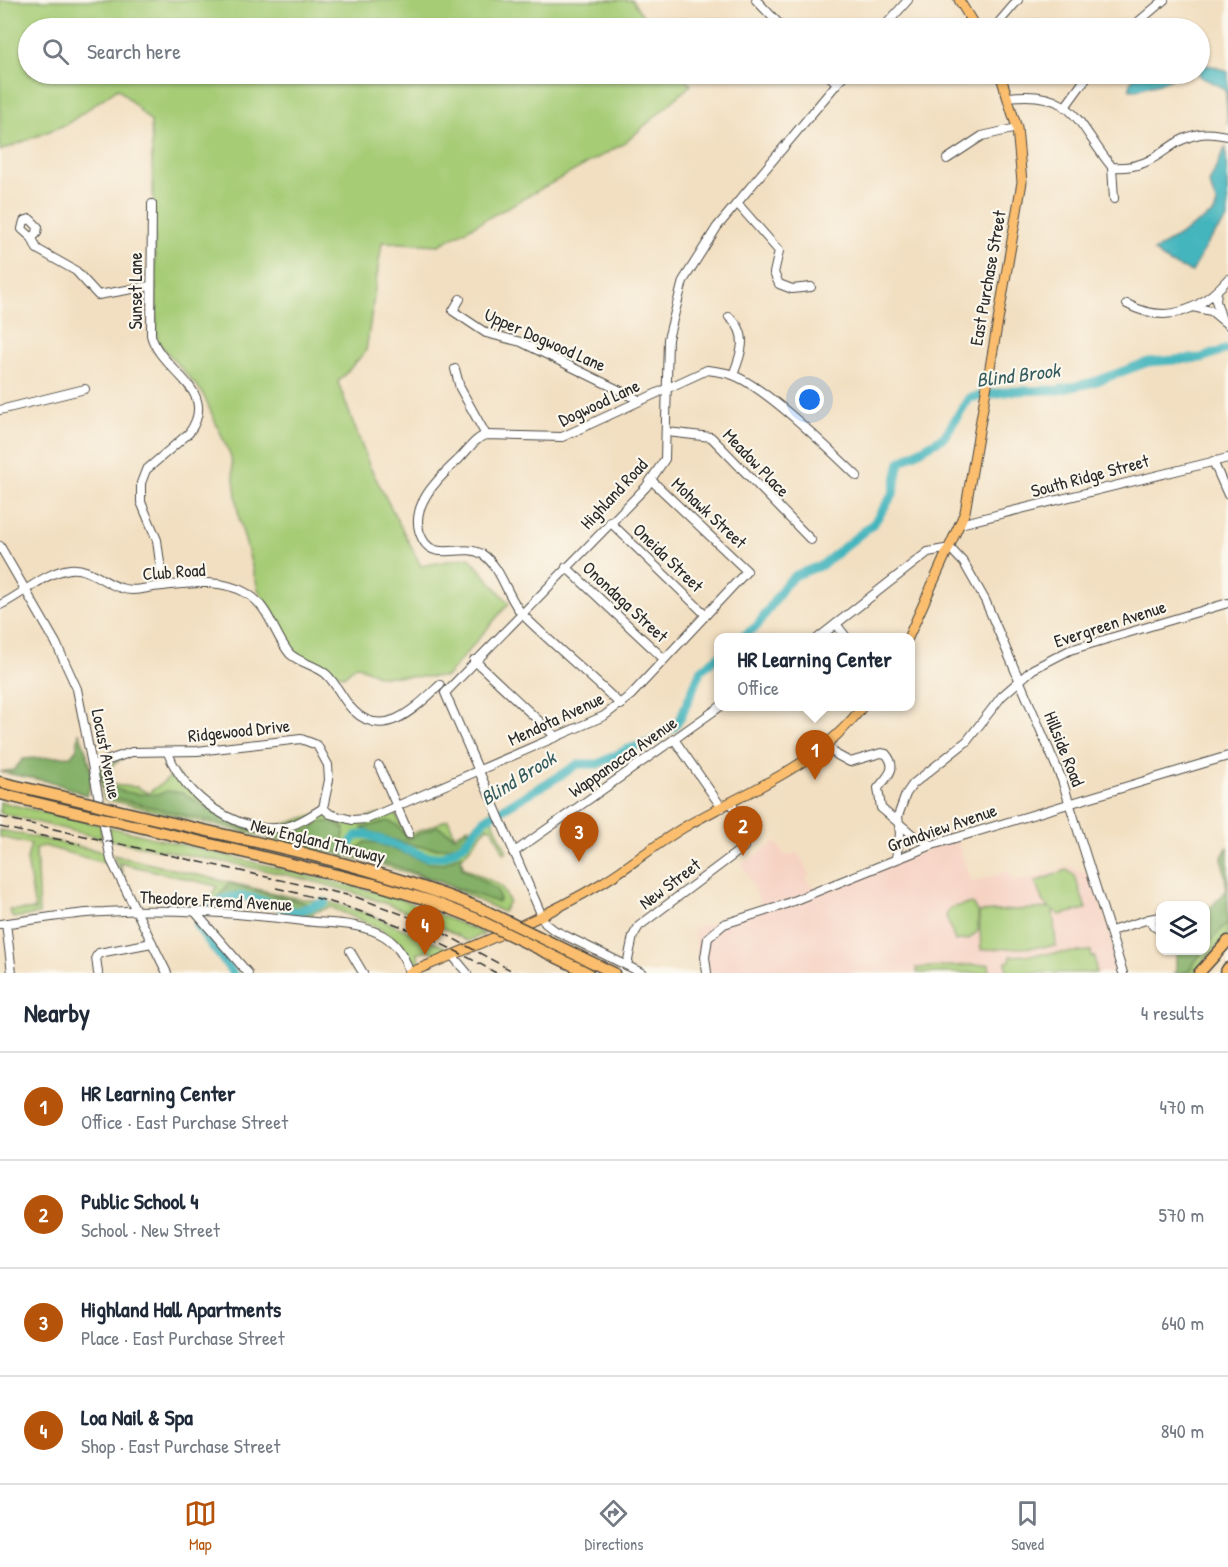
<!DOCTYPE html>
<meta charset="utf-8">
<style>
:root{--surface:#fff;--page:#f6f6f7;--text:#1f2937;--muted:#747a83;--line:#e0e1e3;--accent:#b45309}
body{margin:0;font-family:"Patrick Hand",sans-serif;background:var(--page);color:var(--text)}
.controls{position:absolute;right:18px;bottom:18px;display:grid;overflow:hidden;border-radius:12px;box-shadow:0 2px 4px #0004}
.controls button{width:54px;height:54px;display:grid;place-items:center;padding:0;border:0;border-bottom:2px solid var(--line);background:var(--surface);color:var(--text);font:30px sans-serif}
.you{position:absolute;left:810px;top:400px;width:21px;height:21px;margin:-15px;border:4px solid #fff;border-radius:50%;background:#1a73e8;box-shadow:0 0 0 9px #1a73e833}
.badge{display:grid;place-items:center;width:39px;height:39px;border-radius:50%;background:var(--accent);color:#fff;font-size:20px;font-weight:700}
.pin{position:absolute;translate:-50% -50px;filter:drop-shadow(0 2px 3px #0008)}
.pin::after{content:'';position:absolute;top:32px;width:21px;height:18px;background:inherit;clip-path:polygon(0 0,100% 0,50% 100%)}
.popup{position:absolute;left:714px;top:633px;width:201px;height:78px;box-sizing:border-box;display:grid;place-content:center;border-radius:12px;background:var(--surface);filter:drop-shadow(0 2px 4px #0005);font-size:20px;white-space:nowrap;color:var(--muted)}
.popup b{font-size:22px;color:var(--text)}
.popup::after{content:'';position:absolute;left:50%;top:100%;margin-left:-12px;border:12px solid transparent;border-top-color:var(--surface)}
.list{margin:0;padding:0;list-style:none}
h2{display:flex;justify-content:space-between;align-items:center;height:78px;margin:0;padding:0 24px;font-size:26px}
h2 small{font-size:20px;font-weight:400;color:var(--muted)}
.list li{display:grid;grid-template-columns:39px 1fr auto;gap:18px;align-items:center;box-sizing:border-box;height:108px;padding:0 24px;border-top:2px solid var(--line)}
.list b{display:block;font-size:22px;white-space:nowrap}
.list p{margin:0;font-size:20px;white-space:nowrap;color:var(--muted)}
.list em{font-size:20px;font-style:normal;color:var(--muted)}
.icon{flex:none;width:33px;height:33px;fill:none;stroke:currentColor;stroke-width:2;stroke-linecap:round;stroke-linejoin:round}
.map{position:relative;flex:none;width:1228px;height:973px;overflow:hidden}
.search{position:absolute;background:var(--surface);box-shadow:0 2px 4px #0004;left:18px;right:18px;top:18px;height:66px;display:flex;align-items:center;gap:15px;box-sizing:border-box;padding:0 21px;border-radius:33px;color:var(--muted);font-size:22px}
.sheet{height:510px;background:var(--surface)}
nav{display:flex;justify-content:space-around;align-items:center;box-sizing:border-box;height:84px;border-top:2px solid var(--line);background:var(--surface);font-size:16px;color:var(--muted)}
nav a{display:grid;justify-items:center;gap:3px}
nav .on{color:var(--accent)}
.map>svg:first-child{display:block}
.built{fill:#f6d2c3}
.green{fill:#a6cc76;stroke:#687c50;stroke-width:1.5}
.forest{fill:#84b067;stroke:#586e49;stroke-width:1.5}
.water{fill:#45b5bd;stroke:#387074;stroke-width:1.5}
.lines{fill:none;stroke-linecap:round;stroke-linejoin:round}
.river{stroke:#45b5bd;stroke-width:9}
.minor-casing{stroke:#494642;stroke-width:10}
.major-casing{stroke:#494642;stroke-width:11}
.highway-casing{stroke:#494642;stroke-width:13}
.minor{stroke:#fff;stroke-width:8}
.major{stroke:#fabe6e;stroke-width:9}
.highway{stroke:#fabe6e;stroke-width:10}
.rail{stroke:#2b2b2b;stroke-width:1.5;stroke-dasharray:9 4.5;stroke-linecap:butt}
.highway-bridge-casing{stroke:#494642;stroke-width:13;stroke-linecap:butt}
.highway-bridge{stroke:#fabe6e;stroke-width:10}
.labels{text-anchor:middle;stroke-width:4.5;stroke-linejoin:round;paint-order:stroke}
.street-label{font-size:18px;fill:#2b2b2b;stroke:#fbf7ec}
.water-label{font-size:20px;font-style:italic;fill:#345b5e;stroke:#fbf7ec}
</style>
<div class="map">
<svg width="1228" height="973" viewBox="0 0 1228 973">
<rect width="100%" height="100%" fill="#fbf7ec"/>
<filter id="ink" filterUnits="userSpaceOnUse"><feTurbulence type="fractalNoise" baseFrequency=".0167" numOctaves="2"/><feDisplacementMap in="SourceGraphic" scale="12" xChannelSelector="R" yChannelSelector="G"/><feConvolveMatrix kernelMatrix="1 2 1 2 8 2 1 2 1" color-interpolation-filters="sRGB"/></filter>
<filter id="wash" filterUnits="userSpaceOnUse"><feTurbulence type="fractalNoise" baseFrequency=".008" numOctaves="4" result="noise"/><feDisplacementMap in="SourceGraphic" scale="24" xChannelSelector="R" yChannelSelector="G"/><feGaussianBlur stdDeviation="1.35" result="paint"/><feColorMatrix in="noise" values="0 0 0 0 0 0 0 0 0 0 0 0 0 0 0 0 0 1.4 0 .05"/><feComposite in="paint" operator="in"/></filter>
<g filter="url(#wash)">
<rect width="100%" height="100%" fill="#f2dfc1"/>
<polygon class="built" points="957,840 971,882 1010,871 1014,882 1070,866 1093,876 1121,973 700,973 693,929 762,906 742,864 776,841 785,856 798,852 810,875 806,877 808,883 824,892 922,851"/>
<g class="green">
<polygon points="0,0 632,0 652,28 28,28 28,74 683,74 691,85 625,143 439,245 382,242 366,351 338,382 369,465 421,566 469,557 509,603 446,677 380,676 356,665 344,676 307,662 290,649 276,624 258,589 239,518 231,457 202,392 157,341 151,122 118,88 67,124 0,151"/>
<polygon points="123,758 105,771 111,785 137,787 148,793 176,773 219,815 268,829 317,814 349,822 394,811 407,836 448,819 455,836 468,831 489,812 507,852 504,853 493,829 487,827 461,859 463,863 461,866 501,886 509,901 503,912 442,883 385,866 104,799 98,769"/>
<polygon points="0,802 101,825 101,838 0,813"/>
<path d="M109 827 396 897 485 934 467 941C362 879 229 865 111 840Z"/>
<polygon points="0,830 104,852 108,864 44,846 36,848 39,914 13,918 9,910 35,910 27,859 31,844 0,837"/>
<path d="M113 855 295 898 329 902 368 914 450 949 438 954 427 950 417 953 420 961 412 963 397 941 380 929 331 907 314 912 312 916 283 913 280 908C266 905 247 897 232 900 218 902 224 909 205 905L217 886 120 863 124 878Z"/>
<polygon points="1067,870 1075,876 1086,909 1060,915 1053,910 1056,946 981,950 979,912 1050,908 1043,902 1035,882"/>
<polygon points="972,903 978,913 978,931 969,939 955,941 946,916 950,908"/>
<polygon points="1228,903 1228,935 1193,973 1174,973 1191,951 1206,951 1206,932"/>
<polygon points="1091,951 1091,957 1095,957 1096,973 1007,973 1006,962 1010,961 1010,956"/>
<polygon points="989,964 990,973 917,973 916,968"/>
</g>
<g class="forest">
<path d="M79 732C86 751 99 778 86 795L52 782 0 772 14 770 23 759 71 756 77 748Z"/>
<path d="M100 770C104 775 105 782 111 786 119 793 157 798 166 791L181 792 238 826 263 831 311 830 321 822H330L345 828 342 845 350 853 366 842 377 843 429 863 443 864 461 854 462 868 497 890 500 900 496 902 396 866 110 797 105 793Z"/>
<path d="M388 821 397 825 408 839 437 826 455 836 468 827 469 835C448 863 388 839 362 828Z"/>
<polygon points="1228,846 1228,922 1206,946 1206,912 1227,890 1222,857"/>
<path d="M229 883 308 904 311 912C296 917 262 902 243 899 231 897 223 905 212 905Z"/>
<polygon points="1182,951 1203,951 1188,972 1176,973 1176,956"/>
</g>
<g class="water">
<polygon points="1200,65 1213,66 1228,72 1228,125 1226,93 1223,88 1199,76"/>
<path d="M1136 74H1177C1168 85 1150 83 1137 90L1130 89V83Z"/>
<polygon points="1226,146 1228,218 1208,242 1192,272 1169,263 1154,251 1214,213 1217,205 1209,183"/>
</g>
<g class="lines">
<g class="river">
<polyline points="741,638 757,626 785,585 796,575 822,565 874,523 893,494 900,462 944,437 969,398 1011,391 1059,390 1094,382 1148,362 1201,358 1228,349"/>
<polyline points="346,849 356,836 366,834 426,857 444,856 463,845 485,819 563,774 578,764 598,764 628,749 648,743 674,727 681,717 701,670 719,656"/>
<path d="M211 907C236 884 269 905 296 912L325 902"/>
<polyline points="198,922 197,926 233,973"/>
</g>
</g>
</g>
<g filter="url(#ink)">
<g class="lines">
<g class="minor-casing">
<g id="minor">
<polyline points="756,0 783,28"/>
<polyline points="883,28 908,0"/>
<polyline points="994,28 1018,0"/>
<polyline points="1131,28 1164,0"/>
<polyline points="827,74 837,83"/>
<path d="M1009 97C1076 89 1077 125 1112 167 1159 170 1164 140 1200 134 1209 132 1219 135 1228 136"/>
<polyline points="1065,107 1089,74"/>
<polyline points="947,159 982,136 1017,128"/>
<polyline points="1112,167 1114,199"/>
<polyline points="737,203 779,251 774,273 779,284 792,289 811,287"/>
<path d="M152 204 151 335C160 372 221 389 189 433L146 470 141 483V502L157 540 163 586"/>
<polyline points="32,238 37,233 38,227 30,219 24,221 22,229 32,238 37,249 76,271 98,295 150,286"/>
<polyline points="1217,291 1216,301 1221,317"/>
<polyline points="460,299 453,311 486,333 521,342 639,400"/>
<path d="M1127 304C1166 325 1200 311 1228 279"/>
<polyline points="1193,307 1211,311 1228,325"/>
<path d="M729 317C750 333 741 355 733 375"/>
<polyline points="455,369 460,388 486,435"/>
<polyline points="0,410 85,389"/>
<polyline points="667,432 711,437 811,540"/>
<polyline points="1213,461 1228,495"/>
<polyline points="610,522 706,615"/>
<polyline points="960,524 1228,458"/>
<polyline points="0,546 56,643 77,689 111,860 167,973"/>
<polyline points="566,567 664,659"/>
<path d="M0 605C22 595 45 572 70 569 90 567 103 583 121 588 130 592 143 589 153 587 183 584 220 577 248 594 270 608 274 635 290 654 300 663 315 665 326 674 337 684 343 701 354 711 385 741 417 706 440 685"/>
<polyline points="836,624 847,638"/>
<polyline points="818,638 928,552 950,548 964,563 985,600 1062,780 1123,973"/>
<polyline points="474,660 556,737"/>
<path d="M621 705C589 674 554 646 523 615 507 598 502 567 482 554 464 543 435 562 423 540 405 508 439 478 459 459 468 450 475 438 486 435L562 437 707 370C715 371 723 372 730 374 764 385 830 450 857 476"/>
<polyline points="674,739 722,808"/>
<path d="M826 745 837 755 850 762 881 753 886 754C898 768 888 776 878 788L881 808 914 836 932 845"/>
<path d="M168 753C185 797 237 835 286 827 299 824 312 815 323 808"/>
<polyline points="94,765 132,752 197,751 301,739 317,745 328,765 329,780 323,808 330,814 352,820 367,819 604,716 631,695 747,571 651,480"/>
<polyline points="379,766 409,834"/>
<polyline points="513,853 721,706"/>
<polyline points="896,858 900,834 898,816 906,794 913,784 967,741 1002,696 1033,669 1070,650 1228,603"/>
<polyline points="196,913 248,973"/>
<polyline points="1160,917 1149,919 1153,926 1160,930"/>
<polyline points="6,923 12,973"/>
<path d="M0 924C35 920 69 913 104 912 170 908 239 913 304 921 331 924 360 922 384 936 397 944 406 958 409 973"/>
<polyline points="1111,931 1149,919"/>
<polyline points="350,951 363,973"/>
<polyline points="452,955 467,973"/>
<polyline points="627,965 633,936 639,926 744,847 741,823 732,804"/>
<polyline points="98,973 96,957 99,953 152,943"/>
<polyline points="642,973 554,930 545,923 445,693 646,487 665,459 668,339 683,281 717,227 845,74"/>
<polyline points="707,973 705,957 708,938 724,924 778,907 932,845 1228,756"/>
</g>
</g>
<g class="major-casing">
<g id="major">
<polyline points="959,0 976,28"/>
<polyline points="908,638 965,512 1022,182 1017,128 1000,74"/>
<path d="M409 973C474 946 541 920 602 883 632 865 658 842 688 825 751 789 818 766 863 706"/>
</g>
</g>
<g class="highway-casing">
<g id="highway">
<polyline points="0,782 90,803"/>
<polyline points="0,794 92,816"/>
<path d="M113 809C236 839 364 861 482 909"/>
<polyline points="115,821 374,884 431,901 477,919"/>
<polyline points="581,957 614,973"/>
<polyline points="576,967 588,973"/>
<polyline points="1199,973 1228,941"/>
<polyline points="1225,973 1228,968"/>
</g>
</g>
<use href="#minor" class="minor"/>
<use href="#major" class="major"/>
<use href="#highway" class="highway"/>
<g class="rail">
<polyline points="0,817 356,897 425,923 516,973"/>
<polyline points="0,827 80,844"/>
<path d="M276 888C355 906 426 932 496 973"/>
</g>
<g class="highway-bridge-casing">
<g id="highway-bridge">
<polyline points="90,803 113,809"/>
<polyline points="92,816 115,821"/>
<polyline points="482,909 581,957"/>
<polyline points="477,919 576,967"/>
</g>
</g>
<use href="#highway-bridge" class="highway-bridge"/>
</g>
</g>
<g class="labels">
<g class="street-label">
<text transform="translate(988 278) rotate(-80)" y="6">East Purchase Street</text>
<text transform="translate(136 291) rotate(-90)" y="6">Sunset Lane</text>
<text transform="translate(545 340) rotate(24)" y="6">Upper Dogwood Lane</text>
<text transform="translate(599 403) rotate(-25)" y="6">Dogwood Lane</text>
<text transform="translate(756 463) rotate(46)" y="6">Meadow Place</text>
<text transform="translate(1090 476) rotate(-15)" y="6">South Ridge Street</text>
<text transform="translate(614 494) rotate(-47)" y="6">Highland Road</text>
<text transform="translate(709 513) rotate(43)" y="6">Mohawk Street</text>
<text transform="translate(668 558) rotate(44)" y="6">Oneida Street</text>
<text transform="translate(174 572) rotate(-4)" y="6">Club Road</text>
<text transform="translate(625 602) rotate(43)" y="6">Onondaga Street</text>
<text transform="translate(1110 624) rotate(-18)" y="6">Evergreen Avenue</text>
<text transform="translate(556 719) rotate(-25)" y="6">Mendota Avenue</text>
<text transform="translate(239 731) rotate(-6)" y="6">Ridgewood Drive</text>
<text transform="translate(1064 749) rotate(68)" y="6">Hillside Road</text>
<text transform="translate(106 754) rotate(79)" y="6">Locust Avenue</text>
<text transform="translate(623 757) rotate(-35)" y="6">Wappanocca Avenue</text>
<text transform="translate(942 828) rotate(-19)" y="6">Grandview Avenue</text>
<text transform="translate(318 841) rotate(14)" y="6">New England Thruway</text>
<text transform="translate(670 884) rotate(-37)" y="6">New Street</text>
<text transform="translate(216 901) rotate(3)" y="6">Theodore Fremd Avenue</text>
</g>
<g class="water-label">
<text transform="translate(1018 375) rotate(-7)" y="7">Blind Brook</text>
<text transform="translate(518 778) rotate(-32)" y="7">Blind Brook</text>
</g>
</g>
</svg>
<div class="controls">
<button><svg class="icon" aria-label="layers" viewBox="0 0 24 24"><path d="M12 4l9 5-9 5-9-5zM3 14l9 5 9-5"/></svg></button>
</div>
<div class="you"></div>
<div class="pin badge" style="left:815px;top:780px">1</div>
<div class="popup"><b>HR Learning Center</b>Office</div>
<div class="pin badge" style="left:743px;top:856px">2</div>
<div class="pin badge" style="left:579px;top:862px">3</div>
<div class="pin badge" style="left:425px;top:955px">4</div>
<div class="search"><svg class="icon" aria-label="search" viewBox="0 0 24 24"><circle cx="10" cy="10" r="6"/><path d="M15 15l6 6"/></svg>Search here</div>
</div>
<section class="sheet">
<h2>Nearby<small>4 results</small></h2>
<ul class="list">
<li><span class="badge">1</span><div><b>HR Learning Center</b><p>Office · East Purchase Street</p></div><em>470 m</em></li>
<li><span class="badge">2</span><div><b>Public School 4</b><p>School · New Street</p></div><em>570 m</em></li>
<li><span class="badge">3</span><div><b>Highland Hall Apartments</b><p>Place · East Purchase Street</p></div><em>640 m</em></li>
<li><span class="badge">4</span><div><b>Loa Nail &amp; Spa</b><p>Shop · East Purchase Street</p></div><em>840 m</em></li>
</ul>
</section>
<nav>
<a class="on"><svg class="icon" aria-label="map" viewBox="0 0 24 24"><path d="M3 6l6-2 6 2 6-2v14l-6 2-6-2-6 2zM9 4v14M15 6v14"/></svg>Map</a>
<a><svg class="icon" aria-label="directions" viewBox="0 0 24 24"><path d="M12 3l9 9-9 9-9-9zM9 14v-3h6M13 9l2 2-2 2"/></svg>Directions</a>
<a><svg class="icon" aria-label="saved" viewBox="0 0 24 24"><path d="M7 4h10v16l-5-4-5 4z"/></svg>Saved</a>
</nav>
